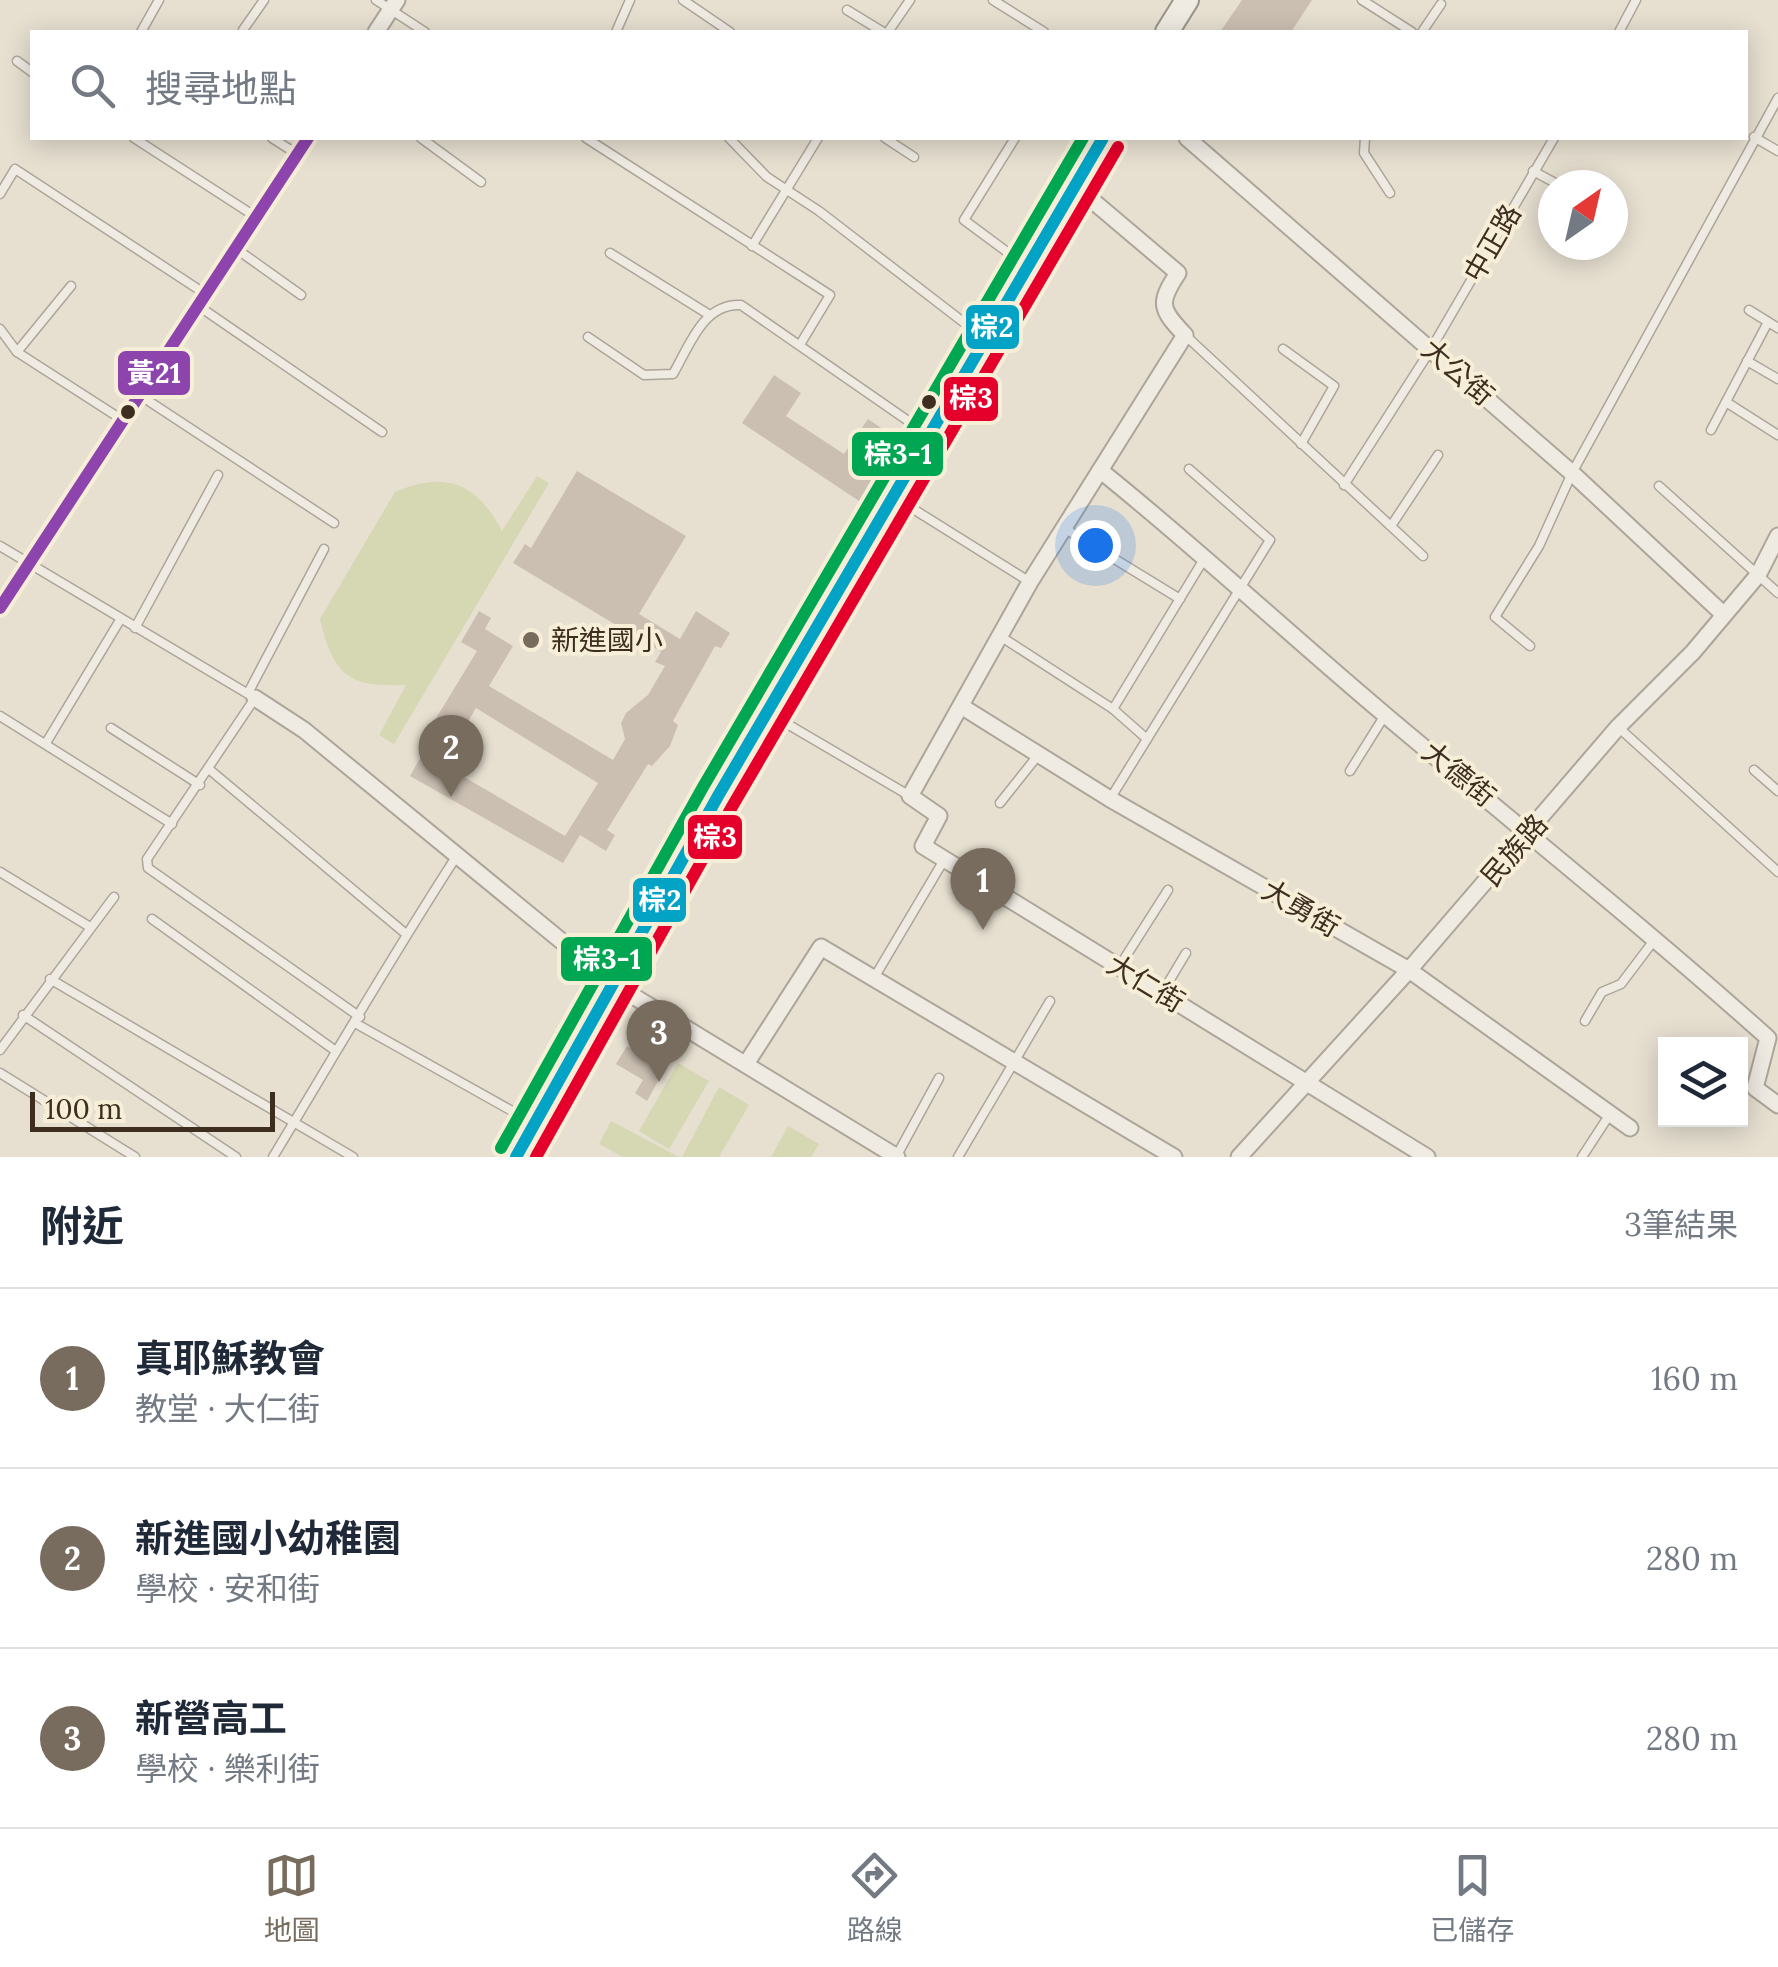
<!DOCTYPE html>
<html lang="zh-TW">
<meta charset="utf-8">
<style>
:root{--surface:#fff;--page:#f2f2f3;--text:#1f2937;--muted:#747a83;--line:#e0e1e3;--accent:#786c5e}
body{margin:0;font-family:Lora,"Noto Sans TC",serif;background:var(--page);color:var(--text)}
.controls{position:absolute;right:30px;bottom:30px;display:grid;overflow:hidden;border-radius:0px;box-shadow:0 5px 25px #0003}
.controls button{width:90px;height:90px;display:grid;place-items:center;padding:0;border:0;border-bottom:2px solid var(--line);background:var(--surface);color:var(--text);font:50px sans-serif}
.compass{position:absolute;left:1538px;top:170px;width:90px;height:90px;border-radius:50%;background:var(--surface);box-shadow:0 5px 25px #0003;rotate:34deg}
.scale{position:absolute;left:30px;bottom:25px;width:245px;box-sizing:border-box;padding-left:10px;border:5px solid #3d2e20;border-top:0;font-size:28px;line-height:35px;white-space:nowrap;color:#3d2e20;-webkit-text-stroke:8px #f7eed8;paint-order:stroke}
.you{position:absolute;left:1095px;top:545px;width:35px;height:35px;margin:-25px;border:8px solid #fff;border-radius:50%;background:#1a73e8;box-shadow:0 0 0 15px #1a73e833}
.badge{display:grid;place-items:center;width:65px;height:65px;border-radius:50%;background:var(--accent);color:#fff;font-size:32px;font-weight:700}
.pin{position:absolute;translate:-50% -82px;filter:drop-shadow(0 2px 5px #0008)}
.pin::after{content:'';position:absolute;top:52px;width:35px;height:30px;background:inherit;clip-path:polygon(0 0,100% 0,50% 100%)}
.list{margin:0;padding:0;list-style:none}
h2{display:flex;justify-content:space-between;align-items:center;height:130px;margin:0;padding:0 40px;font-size:42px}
h2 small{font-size:32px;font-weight:400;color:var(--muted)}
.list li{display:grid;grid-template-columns:65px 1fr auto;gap:30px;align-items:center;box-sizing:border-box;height:180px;padding:0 40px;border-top:2px solid var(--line)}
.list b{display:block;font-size:38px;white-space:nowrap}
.list p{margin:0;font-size:32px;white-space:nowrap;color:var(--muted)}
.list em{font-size:32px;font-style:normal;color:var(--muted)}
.icon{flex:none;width:55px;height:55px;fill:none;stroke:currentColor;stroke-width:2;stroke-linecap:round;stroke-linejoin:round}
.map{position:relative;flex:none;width:1778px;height:1157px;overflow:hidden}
.search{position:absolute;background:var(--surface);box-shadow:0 5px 25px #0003;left:30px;right:30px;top:30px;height:110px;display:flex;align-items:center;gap:25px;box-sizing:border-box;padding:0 35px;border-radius:0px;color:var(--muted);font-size:38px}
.sheet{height:670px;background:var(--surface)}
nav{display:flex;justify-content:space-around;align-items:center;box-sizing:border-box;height:140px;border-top:2px solid var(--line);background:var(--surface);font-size:28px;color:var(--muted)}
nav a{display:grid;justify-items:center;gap:5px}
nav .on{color:var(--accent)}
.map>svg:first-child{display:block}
.green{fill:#d6d7b3}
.building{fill:#cbbfb2}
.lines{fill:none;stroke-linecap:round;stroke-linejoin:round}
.lane-casing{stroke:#ada599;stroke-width:11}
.street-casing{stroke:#ada599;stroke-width:19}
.secondary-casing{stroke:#9c958a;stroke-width:26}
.lane{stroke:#efebe3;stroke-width:8}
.street{stroke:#efebe3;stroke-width:15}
.secondary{stroke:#efebe3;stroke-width:22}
.bus-1-casing{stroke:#f7eed8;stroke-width:20}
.bus-2-casing{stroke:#f7eed8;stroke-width:20}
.bus-3-casing{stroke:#f7eed8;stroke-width:20}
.bus-4-casing{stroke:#f7eed8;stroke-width:20}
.bus-1{stroke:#03a3c5;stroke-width:12}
.bus-2{stroke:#e4002b;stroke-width:12}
.bus-3{stroke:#00a651;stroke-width:12}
.bus-4{stroke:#8e44ad;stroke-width:12}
.bus-dot{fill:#3d2e20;stroke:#f7eed8;stroke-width:4}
.poi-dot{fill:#786c5e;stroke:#f7eed8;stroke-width:4}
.labels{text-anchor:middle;stroke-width:8;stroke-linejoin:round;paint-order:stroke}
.street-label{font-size:28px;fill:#3d2e20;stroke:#f7eed8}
.poi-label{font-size:28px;fill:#3d2e20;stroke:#f7eed8;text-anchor:start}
.line-badge{stroke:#f7eed8;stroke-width:4}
.badge-label{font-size:28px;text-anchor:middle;font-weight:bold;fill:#fff}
</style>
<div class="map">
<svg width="1778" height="1157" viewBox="0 0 1778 1157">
<rect width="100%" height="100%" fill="#e7e0d1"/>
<g class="green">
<path d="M537 476 549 483 394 744 379 735 406 685C350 687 334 678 320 619L395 492C446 470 477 483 502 531Z"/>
<polygon points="678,1063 709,1081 669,1149 639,1131"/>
<polygon points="719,1087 749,1105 719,1157 682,1157"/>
<polygon points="611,1121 679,1157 623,1157 599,1144"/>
<polygon points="788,1126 819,1144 811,1157 771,1157"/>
</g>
<g class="building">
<polygon points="1242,0 1312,0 1291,32 1220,32"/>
<polygon points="774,375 801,393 786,416 844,454 868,419 905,444 865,505 742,423"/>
<polygon points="577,471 686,536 639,614 680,639 696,611 730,633 721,648 715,646 673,721 678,725 670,746 652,766 648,764 607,830 615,835 606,851 580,835 563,863 410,776 423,753 565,836 598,783 476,708 457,740 432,725 477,651 461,642 479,611 491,618 485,629 513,646 489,686 613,760 625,739 621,723 626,713 648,695 665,666 655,662 661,652 513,563 525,544 531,548"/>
<polygon points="627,1046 665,1069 647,1101 635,1093 643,1080 616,1064"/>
</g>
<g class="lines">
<g class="lane-casing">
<g id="lane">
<polyline points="376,0 425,32"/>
<polyline points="683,0 730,32"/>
<polyline points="993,0 1044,32"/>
<polyline points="1362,0 1412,32"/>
<polyline points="847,10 883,32"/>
<polyline points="243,30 264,0"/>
<polyline points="141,32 159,0"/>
<polyline points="616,32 630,0"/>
<polyline points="888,32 910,0"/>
<polyline points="1422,32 1441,4"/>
<polyline points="1619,32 1636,0"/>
<polyline points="17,61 32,72"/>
<polyline points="1754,137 1778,151"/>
<polyline points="134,138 256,217"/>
<polyline points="272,138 297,154"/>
<polyline points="421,138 481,182"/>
<polyline points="586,138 830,295 801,343"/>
<polyline points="729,138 767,177 819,211 984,338"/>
<polyline points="885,138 914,157"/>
<polyline points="1015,138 964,220 1026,266"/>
<polyline points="1365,138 1364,153 1390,193"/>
<polyline points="1533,171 1559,185"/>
<polyline points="0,194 15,169 204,293"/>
<polyline points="1613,216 1621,220"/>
<polyline points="752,246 818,138"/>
<polyline points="235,248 301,295"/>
<polyline points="610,253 708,314"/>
<polyline points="197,305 382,432"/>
<polyline points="1749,310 1778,328"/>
<polyline points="0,329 17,352 121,419"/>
<polyline points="1185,335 1423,556"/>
<path d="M588 337 644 375 673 374C690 345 703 303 741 305L927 434"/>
<polyline points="1283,349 1334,386 1301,444"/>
<polyline points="17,352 71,286"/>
<polyline points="1747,361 1778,379"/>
<polyline points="138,394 334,523"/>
<polyline points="1726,402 1778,435"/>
<polyline points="1711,430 1768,322"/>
<polyline points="1344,485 1431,349 1554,138"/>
<polyline points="1659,486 1778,593"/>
<polyline points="894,497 1030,582"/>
<polyline points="1391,526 1438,455"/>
<polyline points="1064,528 1180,599"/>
<polyline points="0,546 255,698 147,859 148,868 360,1017"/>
<polyline points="135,628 218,475"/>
<polyline points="1000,636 1113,709 1147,739"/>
<polyline points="1530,646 1495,617 1539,546 1572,473 1778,98"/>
<polyline points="248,693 324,549"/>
<polyline points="1113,709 1204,559"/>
<polyline points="772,715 910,796"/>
<polyline points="0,716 172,824"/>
<polyline points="1618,727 1778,872"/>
<polyline points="111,728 200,785"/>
<polyline points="46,743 120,620"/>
<polyline points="210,770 406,934"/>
<polyline points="1754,770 1778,791"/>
<polyline points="1350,771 1385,715"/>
<polyline points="1110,799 1270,540 1189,469"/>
<polyline points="1000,803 1039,754"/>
<polyline points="0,872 90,927"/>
<polyline points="152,919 333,1049"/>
<polyline points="1119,967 1168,890"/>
<polyline points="874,978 944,860"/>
<polyline points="50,979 353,1157"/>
<polyline points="1162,993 1186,953"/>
<polyline points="23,1015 236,1157"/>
<polyline points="1585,1021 1602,992 1621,984 1655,939"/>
<polyline points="355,1023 530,1121"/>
<polyline points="0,1050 114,897"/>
<polyline points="0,1073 135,1157"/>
<path d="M273 1157C334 1056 392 956 456 857"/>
<polyline points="896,1157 939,1078"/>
<polyline points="958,1157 1050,1001"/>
<polyline points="1582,1157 1610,1114"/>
</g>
</g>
<g class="street-casing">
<g id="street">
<polyline points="376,32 397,0"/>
<polyline points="1187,138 1572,473 1722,613"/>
<path d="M1074 185 1178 273C1158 303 1160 309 1185 335L1030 582 910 796 939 816 923 846 1427 1157"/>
<path d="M1101 471C1198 549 1289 634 1384 714 1512 822 1643 926 1768 1038L1755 1088 1778 1105"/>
<polyline points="0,608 308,138"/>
<polyline points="255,698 304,730 615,985 897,1157"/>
<polyline points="961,706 1110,799 1409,970 1630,1128"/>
<polyline points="746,1064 821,947 1174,1157"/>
<polyline points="1239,1157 1409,970 1618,727 1693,652 1758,575 1778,536"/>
</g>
</g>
<g class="secondary-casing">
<g id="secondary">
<polyline points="1167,32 1187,0"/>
<polyline points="516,1157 718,796 1103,138"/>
</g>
</g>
<use href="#lane" class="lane"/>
<use href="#street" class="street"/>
<use href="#secondary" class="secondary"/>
<g class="bus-1-casing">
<polyline id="bus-1" points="516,1157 718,796 1103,138"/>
</g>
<g class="bus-2-casing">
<polyline id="bus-2" points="536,1157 733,805 1118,147"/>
</g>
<g class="bus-3-casing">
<polyline id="bus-3" points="501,1148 703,787 1083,138"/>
</g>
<g class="bus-4-casing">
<polyline id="bus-4" points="0,608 308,138"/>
</g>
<use href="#bus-1" class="bus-1"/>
<use href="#bus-2" class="bus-2"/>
<use href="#bus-3" class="bus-3"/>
<use href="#bus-4" class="bus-4"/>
</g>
<g class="bus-dot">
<circle cx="929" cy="402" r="9"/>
<circle cx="128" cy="412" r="9"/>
</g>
<circle class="poi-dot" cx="531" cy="640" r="10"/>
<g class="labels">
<g class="street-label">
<text transform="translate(1492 243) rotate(-60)" y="10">中正路</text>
<text transform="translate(1458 372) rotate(41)" y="10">大公街</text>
<text transform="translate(1459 774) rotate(39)" y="10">大德街</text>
<text transform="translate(1514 850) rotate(-49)" y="10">民族路</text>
<text transform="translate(1301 908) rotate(30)" y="10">大勇街</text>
<text transform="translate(1146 983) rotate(31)" y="10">大仁街</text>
</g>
<g class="poi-label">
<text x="551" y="650">新進國小</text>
</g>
</g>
<g class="line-badge">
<rect x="964" y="303" width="57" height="48" rx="10" fill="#03a3c5"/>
<rect x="116" y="349" width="76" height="48" rx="10" fill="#8e44ad"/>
<rect x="942" y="375" width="58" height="48" rx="10" fill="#e4002b"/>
<rect x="850" y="430" width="95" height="48" rx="10" fill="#00a651"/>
<rect x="686" y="813" width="58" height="48" rx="10" fill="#e4002b"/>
<rect x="631" y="876" width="57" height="48" rx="10" fill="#03a3c5"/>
<rect x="559" y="935" width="95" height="48" rx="10" fill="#00a651"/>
</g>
<g class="badge-label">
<text x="992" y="337">棕2</text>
<text x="154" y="383">黃21</text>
<text x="971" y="408">棕3</text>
<text x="898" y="464">棕3-1</text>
<text x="715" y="847">棕3</text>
<text x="660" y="910">棕2</text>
<text x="607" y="969">棕3-1</text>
</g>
</svg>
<div class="controls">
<button><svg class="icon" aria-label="layers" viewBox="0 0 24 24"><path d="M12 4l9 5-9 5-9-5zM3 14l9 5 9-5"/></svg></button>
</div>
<svg class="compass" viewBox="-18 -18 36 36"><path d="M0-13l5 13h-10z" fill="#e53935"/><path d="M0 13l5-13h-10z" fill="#747a83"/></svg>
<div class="scale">100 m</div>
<div class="you"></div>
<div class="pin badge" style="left:983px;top:930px">1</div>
<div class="pin badge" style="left:451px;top:797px">2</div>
<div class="pin badge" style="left:659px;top:1082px">3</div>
<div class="search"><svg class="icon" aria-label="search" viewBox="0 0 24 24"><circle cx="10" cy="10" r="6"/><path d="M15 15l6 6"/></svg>搜尋地點</div>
</div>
<section class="sheet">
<h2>附近<small>3筆結果</small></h2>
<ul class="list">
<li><span class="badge">1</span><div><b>真耶穌教會</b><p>教堂 · 大仁街</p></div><em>160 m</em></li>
<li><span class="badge">2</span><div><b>新進國小幼稚園</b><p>學校 · 安和街</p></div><em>280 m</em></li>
<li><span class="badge">3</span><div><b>新營高工</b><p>學校 · 樂利街</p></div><em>280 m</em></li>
</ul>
</section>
<nav>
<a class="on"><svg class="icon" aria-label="map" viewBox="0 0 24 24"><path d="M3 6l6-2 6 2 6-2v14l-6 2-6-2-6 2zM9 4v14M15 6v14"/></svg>地圖</a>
<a><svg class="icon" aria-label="directions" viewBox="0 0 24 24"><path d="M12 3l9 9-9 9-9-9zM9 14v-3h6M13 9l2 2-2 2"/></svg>路線</a>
<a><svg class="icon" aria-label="saved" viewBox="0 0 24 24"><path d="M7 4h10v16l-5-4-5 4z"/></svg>已儲存</a>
</nav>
